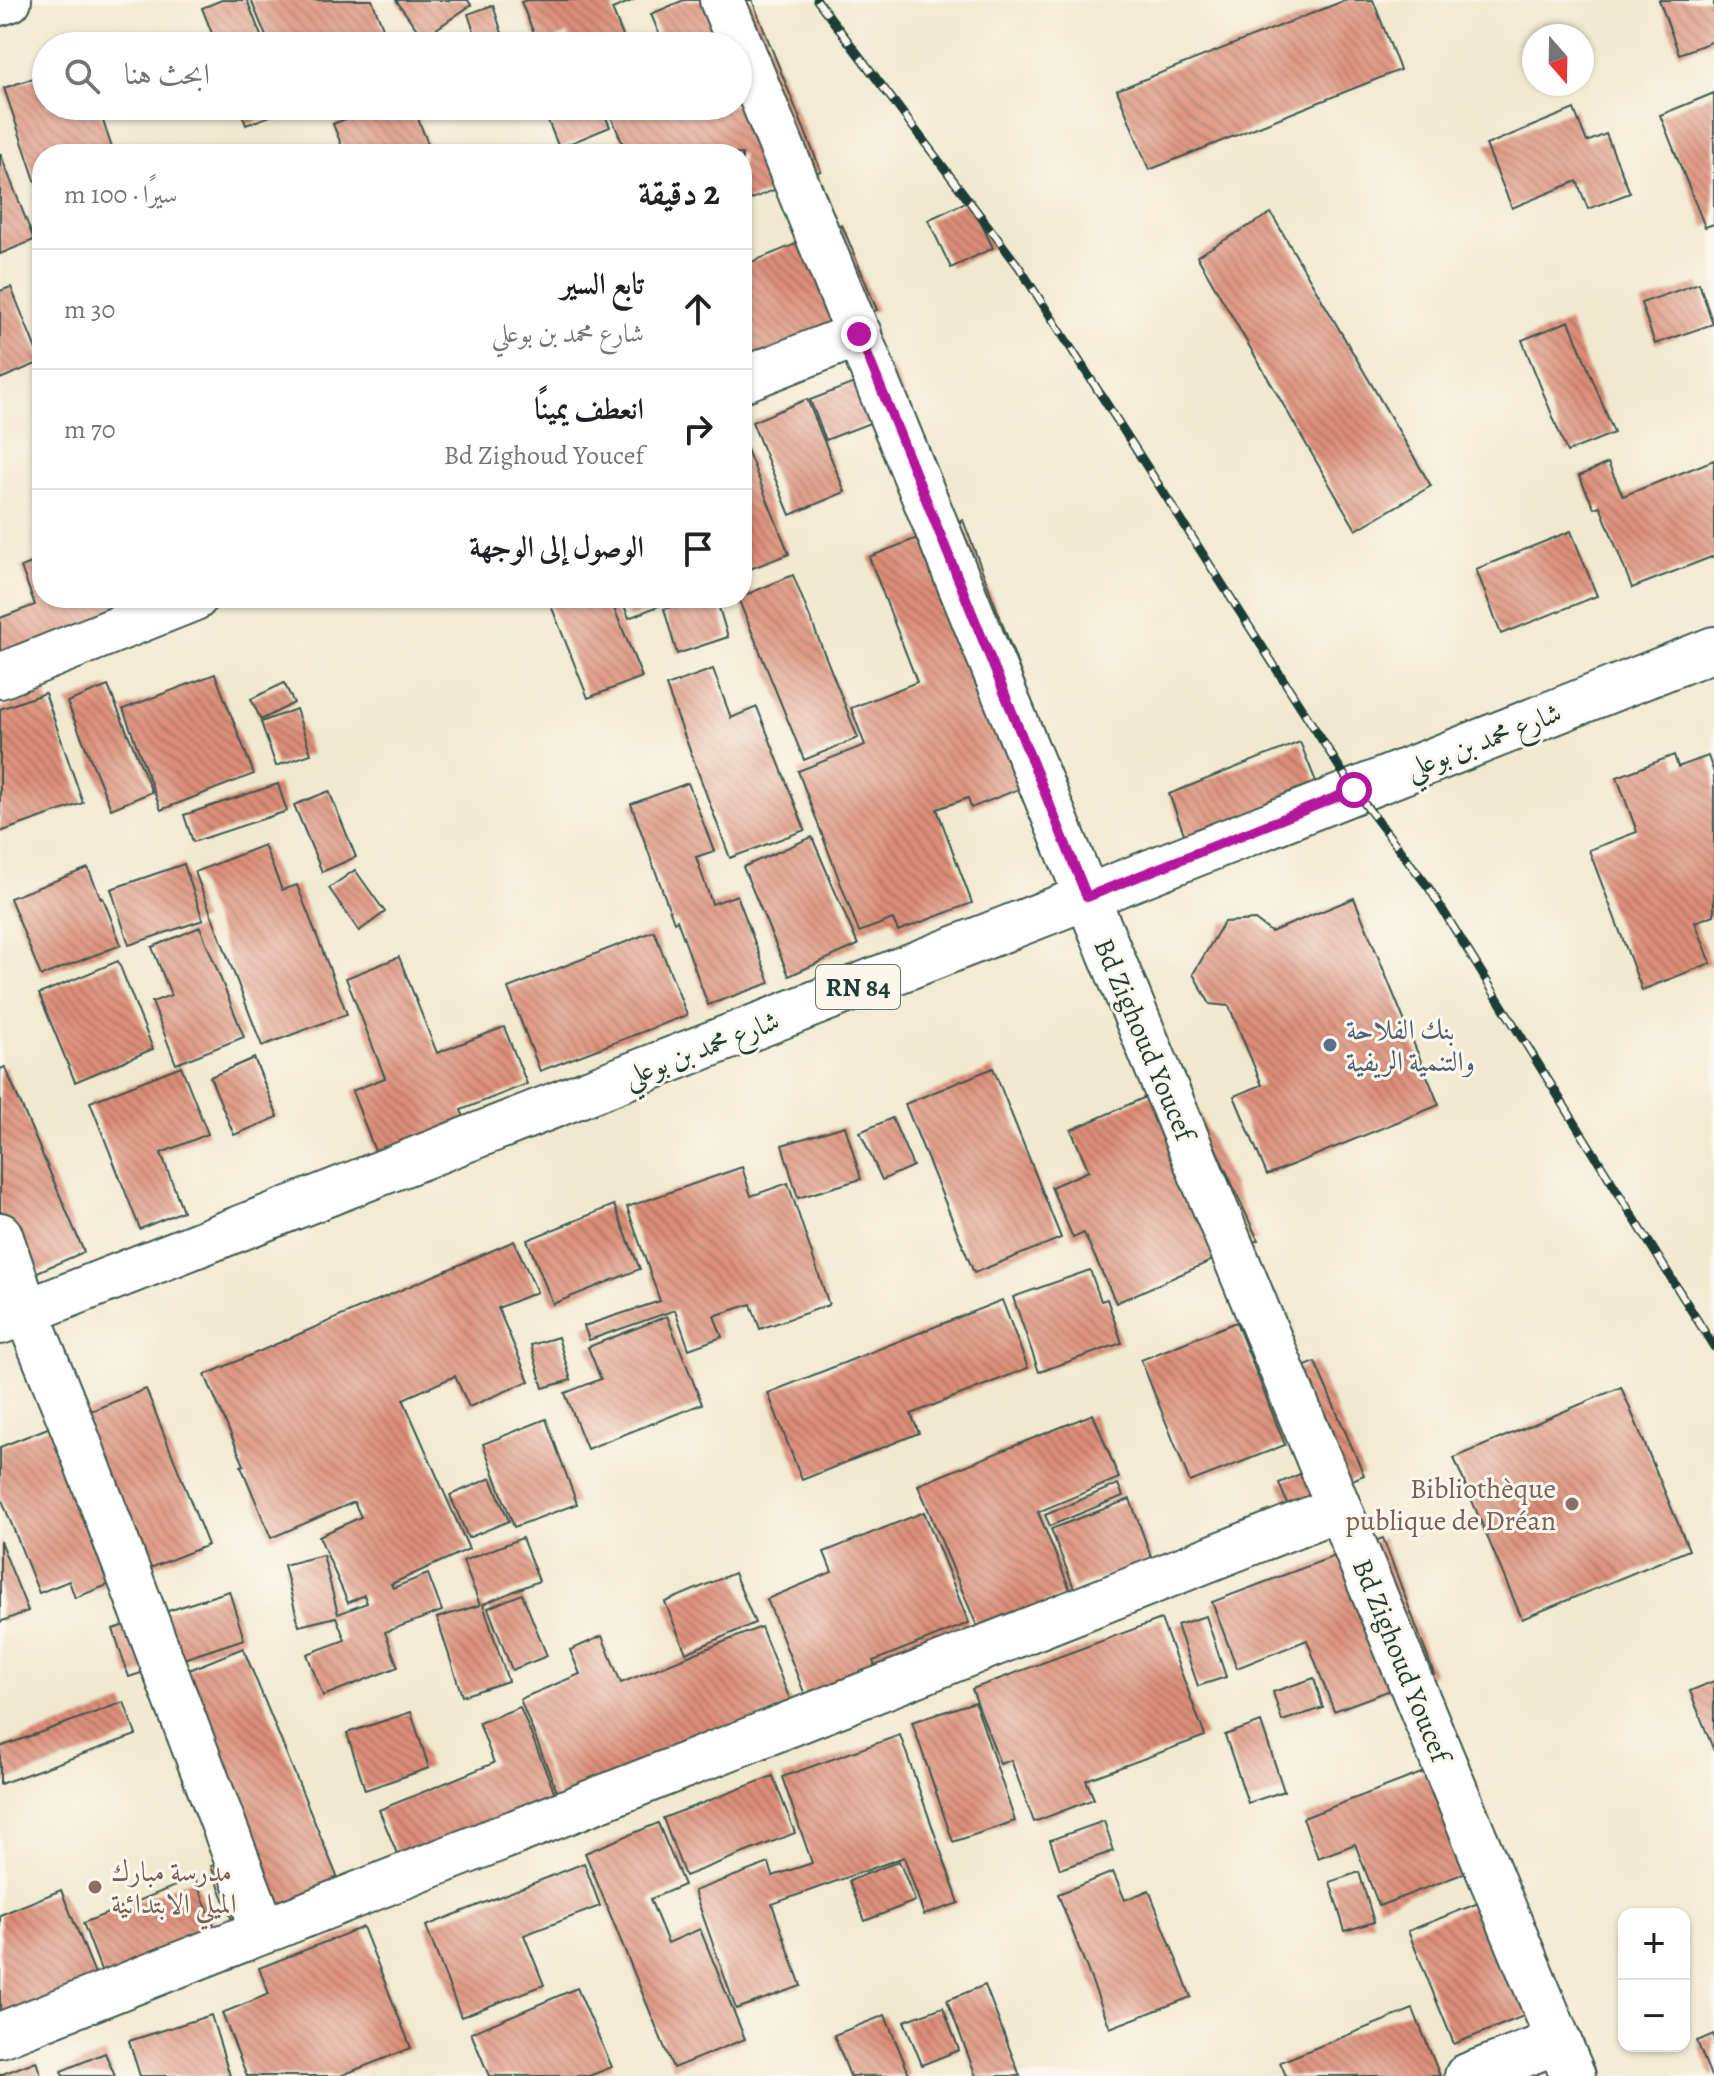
<!DOCTYPE html>
<html lang="ar">
<meta charset="utf-8">
<style>
:root{--surface:#fff;--page:#f2f2f2;--text:#202124;--muted:#757577;--line:#e0e0e0}
body{margin:0;font-family:Alegreya,Amiri,serif;background:var(--page);color:var(--text);direction:rtl}
.controls{position:absolute;right:24px;bottom:24px;display:grid;overflow:hidden;border-radius:16px;box-shadow:0 2px 6px #0004}
.controls button{width:72px;height:72px;display:grid;place-items:center;padding:0;border:0;border-bottom:2px solid var(--line);background:var(--surface);color:var(--text);font:40px sans-serif}
.compass{position:absolute;left:1522px;top:24px;width:72px;height:72px;border-radius:50%;background:var(--surface);box-shadow:0 2px 6px #0004;rotate:160deg}
.stop{position:absolute;width:24px;height:24px;margin:-18px;border:6px solid #b5179e;border-radius:50%;background:#fff}
.stop.end{background:#b5179e;border-color:#fff;box-shadow:0 2px 8px #0008}
.list{margin:0;padding:0;list-style:none}
h2{display:flex;justify-content:space-between;align-items:center;height:104px;margin:0;padding:0 32px;font-size:34px}
h2 small{font-size:26px;font-weight:400;color:var(--muted)}
.list li{display:grid;grid-template-columns:52px 1fr auto;gap:24px;align-items:center;box-sizing:border-box;height:120px;padding:0 32px;border-top:2px solid var(--line)}
.list b{display:block;font-size:30px;white-space:nowrap}
.list p{margin:0;font-size:26px;white-space:nowrap;color:var(--muted)}
.list em{font-size:26px;font-style:normal;color:var(--muted)}
.icon{flex:none;width:44px;height:44px;fill:none;stroke:currentColor;stroke-width:2;stroke-linecap:round;stroke-linejoin:round}
.map{position:relative;flex:none;width:1714px;height:2076px;overflow:hidden;direction:ltr}
.search{position:absolute;background:var(--surface);box-shadow:0 2px 6px #0004;left:32px;top:32px;width:720px;height:88px;display:flex;align-items:center;gap:20px;box-sizing:border-box;padding:0 28px;border-radius:44px;color:var(--muted);font-size:30px}
.panel{position:absolute;background:var(--surface);box-shadow:0 2px 6px #0004;left:32px;top:144px;width:720px;height:464px;border-radius:32px;direction:rtl}
.map>svg:first-child{display:block}
.building{fill:url(#building-back-hatch)}
.lines{fill:none;stroke-linecap:round;stroke-linejoin:round}
.street-casing{stroke:#3e574b;stroke-width:48}
.primary-casing{stroke:#3e574b;stroke-width:48}
.street{stroke:#fff;stroke-width:44}
.primary{stroke:#fff;stroke-width:44}
.rail-casing{stroke:#1f3d34;stroke-width:9}
.rail{stroke:#fbf7ec;stroke-width:6;stroke-dasharray:18;stroke-linecap:butt}
.route{stroke:#b5179e;stroke-width:10}
.service-dot{fill:#5c6f8a;stroke:#fbf7ec;stroke-width:3}
.education-dot{fill:#8d6e63;stroke:#fbf7ec;stroke-width:3}
.labels{text-anchor:middle;stroke-width:6;stroke-linejoin:round;paint-order:stroke}
.shield{fill:#fbf7ec;stroke:#61756b;stroke-width:2}
.shield-label{font-size:26px;font-weight:bold;fill:#1f3d34}
.street-label{font-size:28px;fill:#1f3d34;stroke:#fbf7ec}
.service-label{font-size:28px;fill:#4e5e75;stroke:#fbf7ec;text-anchor:start}
.education-label{font-size:28px;fill:#785e54;stroke:#fbf7ec;text-anchor:end}
</style>
<div class="map">
<svg width="1714" height="2076" viewBox="0 0 1714 2076">
<defs>
<pattern id="building-back-hatch" width="6" height="6" patternUnits="userSpaceOnUse" patternTransform="scale(2)"><rect width="6" height="6" fill="#dc8d78"/><path d="M-1 5l2 2M0 0l6 6M5-1l2 2" fill="none" stroke="#b27463"/></pattern>
</defs>
<rect width="100%" height="100%" fill="#fbf7ec"/>
<filter id="ink" filterUnits="userSpaceOnUse"><feTurbulence type="fractalNoise" baseFrequency=".0125" numOctaves="2"/><feDisplacementMap in="SourceGraphic" scale="16" xChannelSelector="R" yChannelSelector="G"/><feConvolveMatrix kernelMatrix="1 2 1 2 8 2 1 2 1" color-interpolation-filters="sRGB"/></filter>
<filter id="wash" filterUnits="userSpaceOnUse"><feTurbulence type="fractalNoise" baseFrequency=".006" numOctaves="4" result="noise"/><feDisplacementMap in="SourceGraphic" scale="32" xChannelSelector="R" yChannelSelector="G"/><feGaussianBlur stdDeviation="1.8" result="paint"/><feColorMatrix in="noise" values="0 0 0 0 0 0 0 0 0 0 0 0 0 0 0 0 0 1.4 0 .05"/><feComposite in="paint" operator="in"/></filter>
<g filter="url(#wash)">
<rect width="100%" height="100%" fill="#f0e9cf"/>
<g id="blocks">
<g class="building">
<polygon points="222,0 247,0 265,46 217,46 202,8"/>
<polygon points="251,0 372,0 390,46 270,46"/>
<polygon points="396,0 468,0 471,5 423,38"/>
<polygon points="527,0 634,0 612,9 627,46 573,46 568,34 539,46 521,2"/>
<polygon points="684,0 752,0 821,171 742,203 742,154 627,154 607,107 738,106 738,46 664,46 651,14"/>
<polygon points="1346,0 1373,0 1400,70 1149,170 1117,90"/>
<polygon points="1659,0 1714,0 1714,41 1679,54"/>
<polygon points="493,5 506,46 479,46 468,14"/>
<polygon points="46,74 46,106 98,106 114,154 42,154 41,198 4,88"/>
<polygon points="1714,93 1714,224 1705,227 1660,115"/>
<polygon points="239,106 287,106 289,109 246,125"/>
<polygon points="378,106 413,106 432,154 345,154 333,124"/>
<polygon points="542,106 601,106 610,127 559,148"/>
<polygon points="1574,109 1587,142 1606,134 1630,193 1588,209 1577,181 1512,208 1486,145"/>
<polygon points="0,153 34,240 0,254"/>
<polygon points="970,200 993,248 951,268 928,220"/>
<polygon points="1271,213 1431,486 1356,530 1197,256"/>
<polygon points="842,225 877,310 742,365 742,303 751,299 742,277 742,266"/>
<polygon points="1699,283 1713,324 1655,344 1641,303"/>
<polygon points="11,287 41,362 0,379 0,291"/>
<polygon points="1569,321 1614,433 1567,452 1522,340"/>
<polygon points="893,368 909,408 826,440 810,400"/>
<polygon points="807,399 845,492 790,515 752,422"/>
<polygon points="742,437 789,554 742,572"/>
<polygon points="1714,460 1714,556 1632,588 1600,506 1594,508 1579,476 1608,463 1623,496"/>
<polygon points="963,520 1059,773 971,808 968,798 937,809 972,903 898,931 893,919 859,932 798,771 865,745 851,708 917,682 869,557"/>
<polygon points="1571,531 1597,596 1501,634 1476,569"/>
<polygon points="42,559 42,598 115,598 121,613 0,657 0,618 35,605 21,567"/>
<polygon points="793,575 858,738 804,760 738,598"/>
<polygon points="548,598 610,598 642,677 588,698"/>
<polygon points="621,598 678,598 629,618"/>
<polygon points="700,598 716,598 728,637 677,654 664,609"/>
<polygon points="713,669 731,718 757,707 805,830 730,858 666,686"/>
<polygon points="215,674 254,774 161,810 123,709"/>
<polygon points="284,683 294,703 261,720 251,699"/>
<polygon points="108,686 152,792 111,809 67,702"/>
<polygon points="45,693 83,803 0,832 0,709"/>
<polygon points="296,709 311,754 276,766 261,722"/>
<polygon points="1300,742 1323,799 1196,865 1169,794"/>
<polygon points="1674,755 1678,767 1708,756 1714,773 1714,915 1695,922 1711,963 1642,990 1589,850 1637,832 1617,777"/>
<polygon points="688,783 714,851 696,857 712,904 737,895 770,983 708,1005 677,920 674,922 631,804"/>
<polygon points="278,784 287,811 193,842 184,815"/>
<polygon points="329,791 356,857 322,872 294,805"/>
<polygon points="812,837 858,945 789,976 743,867"/>
<polygon points="264,845 282,890 297,885 347,1014 262,1046 195,872"/>
<polygon points="184,864 203,920 129,945 111,889"/>
<polygon points="88,868 101,899 103,898 121,945 41,976 10,898"/>
<polygon points="355,870 385,912 359,931 329,888"/>
<polygon points="1354,898 1439,1105 1267,1175 1234,1096 1262,1085 1229,1006 1210,1004 1193,974 1224,922 1255,920 1271,932"/>
<polygon points="200,927 244,1037 176,1064 152,1002 171,995 152,947"/>
<polygon points="654,931 687,1015 540,1071 508,988"/>
<polygon points="399,957 437,1053 504,1027 527,1084 461,1110 467,1125 378,1159 352,1091 385,1078 346,978"/>
<polygon points="118,961 153,1049 75,1082 39,994"/>
<polygon points="254,1058 278,1117 234,1135 210,1077"/>
<polygon points="181,1066 208,1134 161,1153 183,1211 140,1229 90,1102"/>
<polygon points="5,1067 84,1252 0,1288 0,1069"/>
<polygon points="993,1068 1061,1238 974,1273 905,1104"/>
<polygon points="1184,1080 1258,1240 1116,1303 1084,1233 1073,1238 1051,1187 1089,1171 1071,1130"/>
<polygon points="892,1118 913,1166 882,1180 860,1132"/>
<polygon points="845,1126 861,1179 798,1198 782,1145"/>
<polygon points="742,1167 751,1196 788,1183 829,1305 760,1329 751,1304 714,1316 722,1337 689,1349 675,1310 589,1340 584,1326 660,1301 627,1207"/>
<polygon points="614,1205 640,1269 553,1304 527,1240"/>
<polygon points="514,1241 537,1292 498,1308 529,1381 469,1407 455,1376 403,1399 469,1549 391,1584 393,1588 428,1574 442,1611 385,1632 398,1667 323,1696 307,1654 345,1640 336,1617 299,1626 284,1565 323,1555 338,1614 367,1603 364,1595 348,1603 319,1536 361,1517 354,1502 271,1538 241,1466 244,1465 205,1375"/>
<polygon points="1090,1270 1101,1301 1107,1299 1122,1343 1039,1372 1013,1297"/>
<polygon points="1002,1300 1028,1368 911,1414 919,1433 802,1480 768,1393"/>
<polygon points="667,1316 702,1404 587,1449 565,1393 601,1379 588,1347"/>
<polygon points="1236,1322 1285,1445 1190,1482 1141,1360"/>
<polygon points="558,1337 571,1380 543,1388 531,1345"/>
<polygon points="1315,1362 1364,1475 1289,1508 1279,1483 1312,1469 1292,1372"/>
<polygon points="1621,1387 1689,1550 1522,1619 1454,1458"/>
<polygon points="146,1389 208,1545 75,1598 69,1581 39,1593 0,1495 0,1447"/>
<polygon points="1093,1414 1119,1478 1038,1512 1071,1592 979,1631 918,1485"/>
<polygon points="546,1419 577,1504 514,1527 483,1444"/>
<polygon points="491,1478 509,1521 468,1538 450,1495"/>
<polygon points="1118,1484 1123,1496 1050,1526 1045,1515"/>
<polygon points="1130,1499 1152,1559 1074,1588 1051,1529"/>
<polygon points="924,1512 969,1623 873,1661 879,1677 809,1705 767,1599 832,1572 824,1552"/>
<polygon points="522,1538 539,1581 483,1604 508,1681 462,1696 437,1618 480,1605 463,1561"/>
<polygon points="1383,1538 1434,1674 1334,1711 1307,1640 1237,1668 1212,1602"/>
<polygon points="0,1541 28,1611 0,1622"/>
<polygon points="734,1573 755,1623 686,1653 665,1602"/>
<polygon points="229,1591 244,1639 129,1677 113,1629"/>
<polygon points="522,1594 547,1656 512,1670 488,1608"/>
<polygon points="1206,1616 1226,1677 1198,1686 1177,1625"/>
<polygon points="1161,1619 1205,1736 1086,1780 1094,1799 1034,1822 1011,1760 1000,1764 972,1689"/>
<polygon points="761,1627 792,1705 560,1799 520,1699 580,1674 570,1650 602,1636 621,1683"/>
<polygon points="243,1648 343,1891 236,1930 211,1866 247,1852 152,1685"/>
<polygon points="1314,1678 1323,1708 1282,1721 1273,1692"/>
<polygon points="1714,1681 1714,1751 1690,1691"/>
<polygon points="124,1702 136,1735 0,1784 0,1747"/>
<polygon points="975,1702 1015,1821 953,1842 912,1722"/>
<polygon points="520,1707 560,1806 403,1868 379,1810 494,1763 479,1723"/>
<polygon points="411,1712 429,1768 365,1790 347,1733"/>
<polygon points="1261,1722 1284,1791 1248,1803 1225,1735"/>
<polygon points="900,1735 959,1903 924,1915 904,1857 772,1904 801,1986 736,2009 694,1891 769,1863 773,1876 812,1863 782,1777"/>
<polygon points="1466,1756 1504,1858 1379,1906 1355,1844 1318,1858 1303,1818"/>
<polygon points="773,1776 795,1833 685,1876 663,1818"/>
<polygon points="1104,1821 1114,1851 1060,1869 1050,1840"/>
<polygon points="658,1823 684,1885 650,1899 668,1943 700,1929 745,2039 673,2068 585,1853"/>
<polygon points="899,1861 915,1901 865,1921 849,1881"/>
<polygon points="584,1863 600,1906 524,1935 544,1985 461,2017 426,1926"/>
<polygon points="1113,1872 1125,1900 1149,1890 1191,1997 1110,2028 1058,1894"/>
<polygon points="1359,1872 1374,1922 1345,1931 1330,1882"/>
<polygon points="195,1878 219,1939 106,1983 83,1923"/>
<polygon points="61,1890 98,1981 0,2020 0,1915"/>
<polygon points="1511,1890 1556,2003 1454,2044 1408,1931"/>
<polygon points="363,1927 411,2048 340,2076 247,2076 222,2013 269,1994 259,1968"/>
<polygon points="985,1985 1020,2076 976,2076 947,2000"/>
<polygon points="577,1988 612,2067 589,2076 489,2076 471,2033"/>
<polygon points="943,2007 959,2050 922,2065 904,2021"/>
<polygon points="1413,2009 1440,2076 1286,2076 1280,2062"/>
<polygon points="211,2015 230,2076 140,2076 129,2041"/>
<polygon points="885,2015 910,2076 850,2076 834,2035"/>
<polygon points="1714,2034 1714,2076 1711,2076 1697,2041"/>
<polygon points="105,2053 115,2076 63,2076 61,2071"/>
<polygon points="36,2061 41,2076 0,2076 0,2075"/>
</g>
</g>
</g>
<g filter="url(#ink)">
<use href="#blocks" fill-opacity="0" stroke="#3e574b" stroke-width="2"/>
<g class="lines">
<g class="street-casing">
<g id="street">
<polyline points="722,0 1087,897 1573,2076"/>
<polyline points="0,3 9,0"/>
<polyline points="742,380 859,334"/>
<polyline points="0,676 195,598"/>
<polyline points="0,1235 26,1311 74,1430 264,1931"/>
<polyline points="0,2035 1339,1508"/>
<polyline points="1467,2076 1559,2041"/>
</g>
</g>
<g class="primary-casing">
<polyline id="primary" points="0,1322 1087,897 1714,649"/>
</g>
<use href="#street" class="street"/>
<use href="#primary" class="primary"/>
<g class="rail-casing">
<polyline id="rail" points="817,0 1019,267 1354,790 1429,888 1714,1347"/>
</g>
<use href="#rail" class="rail"/>
</g>
</g>
<g class="lines" filter="url(#ink)">
<polyline class="route" points="859,334 1087,897 1354,790"/>
</g>
<circle class="service-dot" cx="1330" cy="1045" r="8"/>
<g class="education-dot">
<circle cx="1572" cy="1504" r="8"/>
<circle cx="95" cy="1887" r="8"/>
</g>
<g class="labels">
<rect class="shield" x="816" y="965" width="84" height="44" rx="6"/>
<g class="shield-label">
<text x="858" y="996">RN 84</text>
</g>
<g class="street-label">
<text transform="translate(1483 740) rotate(-21)" y="10">شارع محمد بن بوعلي</text>
<text transform="translate(1145 1039) rotate(67)" y="10">Bd Zighoud Youcef</text>
<text transform="translate(701 1048) rotate(-21)" y="10">شارع محمد بن بوعلي</text>
<text transform="translate(1402 1660) rotate(68)" y="10">Bd Zighoud Youcef</text>
</g>
<g class="service-label">
<text x="1346" y="1039">بنك الفلاحة<tspan x="1346" dy="32">والتنمية الريفية</tspan></text>
</g>
<g class="education-label">
<text x="1556" y="1498">Bibliothèque<tspan x="1556" dy="32">publique de Dréan</tspan></text>
<text x="111" y="1881" text-anchor="start">مدرسة مبارك<tspan x="111" dy="32">الميلي الابتدائية</tspan></text>
</g>
</g>
</svg>
<div class="controls">
<button>+</button>
<button>−</button>
</div>
<svg class="compass" viewBox="-18 -18 36 36"><path d="M0-13l5 13h-10z" fill="#e53935"/><path d="M0 13l5-13h-10z" fill="#757577"/></svg>
<div class="stop" style="left:1354px;top:790px"></div>
<div class="stop end" style="left:859px;top:334px"></div>
<div class="search"><svg class="icon" aria-label="search" viewBox="0 0 24 24"><circle cx="10" cy="10" r="6"/><path d="M15 15l6 6"/></svg>ابحث هنا</div>
<section class="panel">
<h2>2 دقيقة<small>سيرًا · 100 m</small></h2>
<ul class="list">
<li><svg class="icon" aria-label="ahead" viewBox="0 0 24 24"><path d="M12 20V5M6 11l6-6 6 6"/></svg><div><b>تابع السير</b><p>شارع محمد بن بوعلي</p></div><em>30 m</em></li>
<li><svg class="icon" aria-label="right" viewBox="0 0 24 24"><path d="M7 20v-9h11M14 6l5 5-5 5"/></svg><div><b>انعطف يمينًا</b><p>Bd Zighoud Youcef</p></div><em>70 m</em></li>
<li><svg class="icon" aria-label="arrive" viewBox="0 0 24 24"><path d="M6 21V4h12l-3 4 3 4H6"/></svg><div><b>الوصول إلى الوجهة</b></div></li>
</ul>
</section>
</div>
